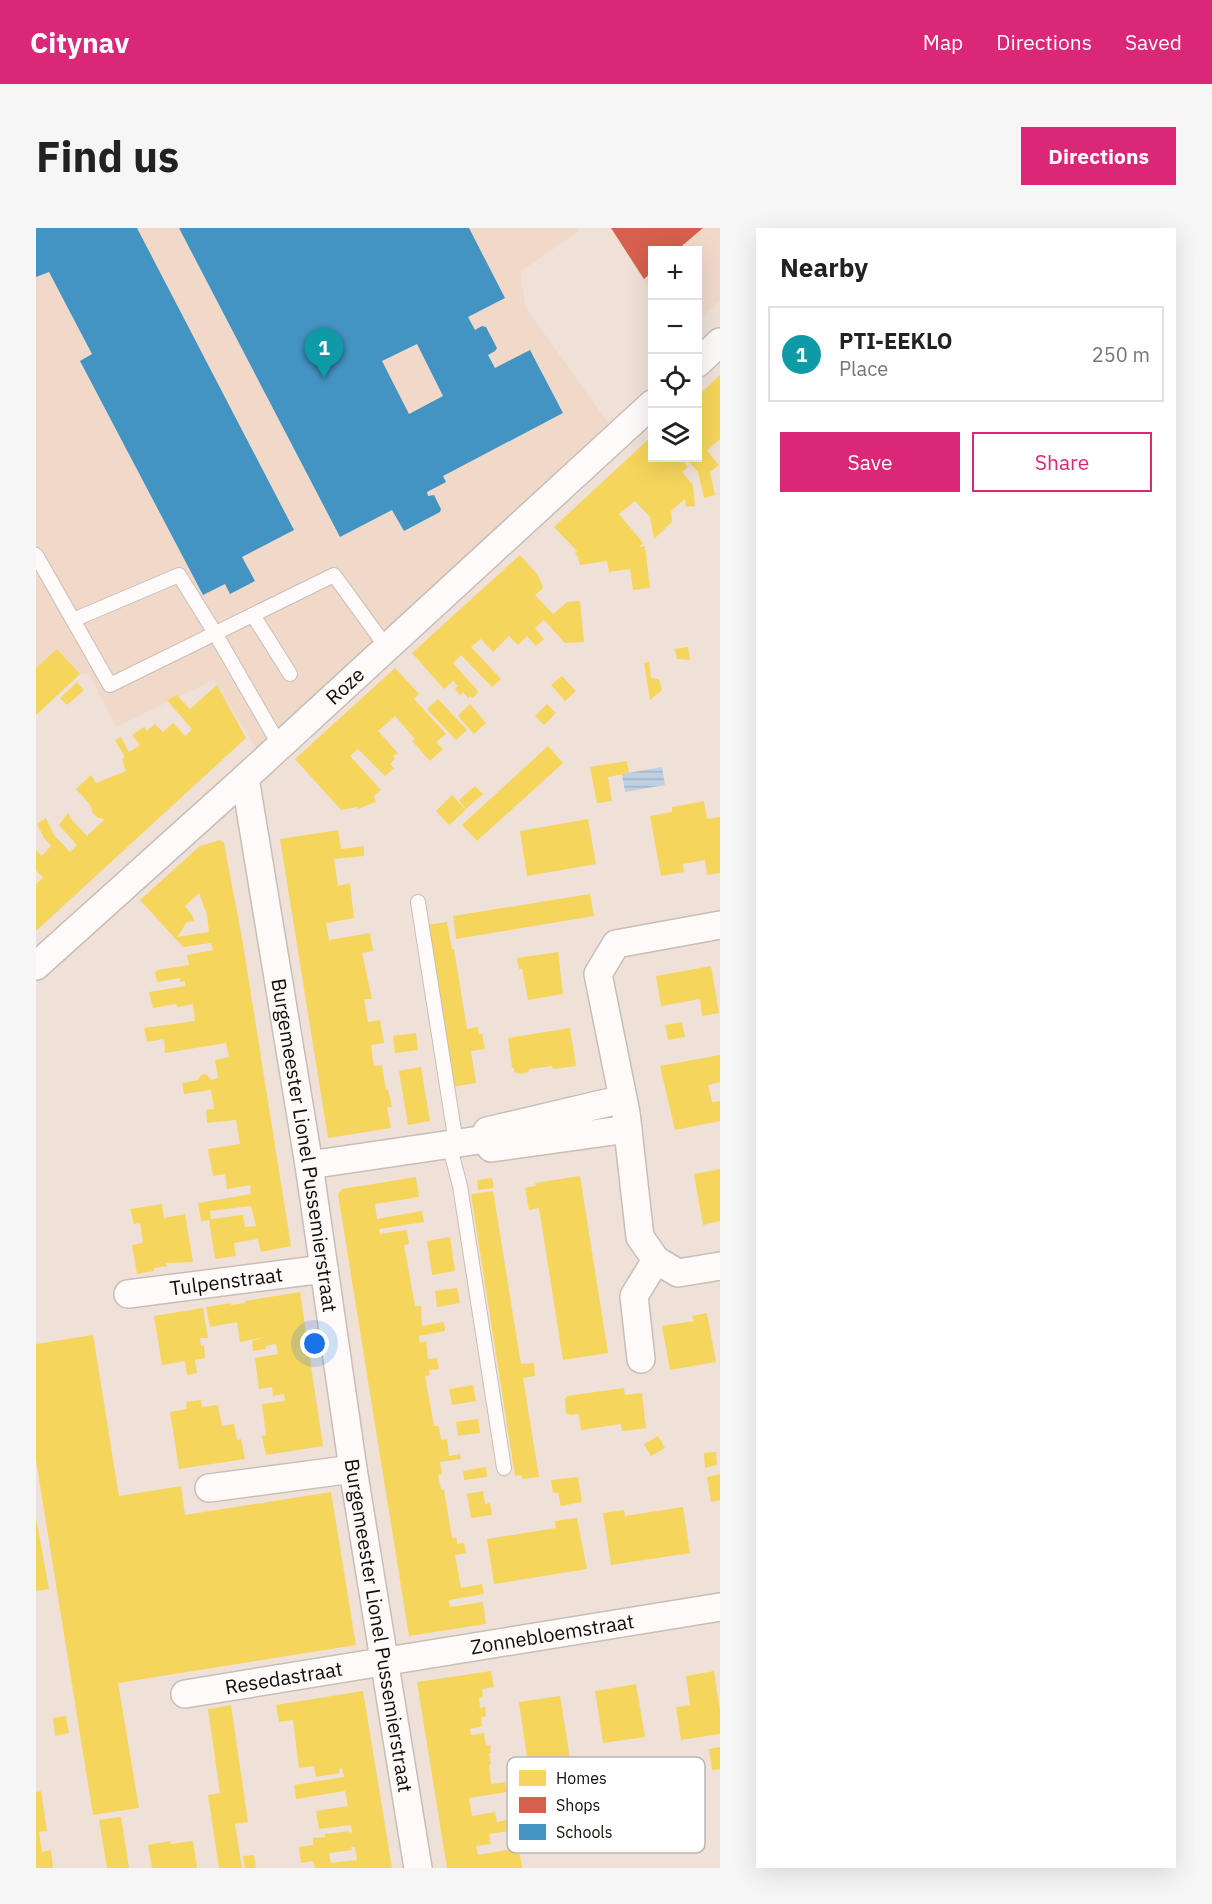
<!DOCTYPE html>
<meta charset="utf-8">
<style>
:root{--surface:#fff;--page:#f6f6f6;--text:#222;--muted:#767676;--line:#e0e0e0;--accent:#db2777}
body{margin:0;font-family:"IBM Plex Sans",sans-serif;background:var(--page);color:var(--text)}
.controls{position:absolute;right:18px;top:18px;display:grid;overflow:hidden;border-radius:0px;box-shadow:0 6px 24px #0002}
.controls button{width:54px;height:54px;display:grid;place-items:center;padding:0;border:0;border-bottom:2px solid var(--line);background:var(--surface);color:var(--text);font:30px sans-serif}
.you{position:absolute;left:279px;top:1116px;width:21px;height:21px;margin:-15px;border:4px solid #fff;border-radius:50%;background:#1a73e8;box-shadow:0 0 0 9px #1a73e833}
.badge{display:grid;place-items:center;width:39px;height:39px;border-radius:50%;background:var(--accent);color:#fff;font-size:20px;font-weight:700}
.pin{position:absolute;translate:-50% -50px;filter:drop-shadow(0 2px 3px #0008)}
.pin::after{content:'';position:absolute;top:32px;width:21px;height:18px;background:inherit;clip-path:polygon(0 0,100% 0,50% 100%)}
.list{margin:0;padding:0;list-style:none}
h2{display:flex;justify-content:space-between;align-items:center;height:78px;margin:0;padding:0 24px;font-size:26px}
h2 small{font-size:20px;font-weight:400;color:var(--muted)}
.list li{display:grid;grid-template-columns:39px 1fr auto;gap:18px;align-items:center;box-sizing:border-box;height:96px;margin:0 12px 12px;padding:0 12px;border:2px solid var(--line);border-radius:0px}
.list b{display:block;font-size:22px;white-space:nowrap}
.list p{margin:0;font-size:20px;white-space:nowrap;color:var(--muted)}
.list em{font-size:20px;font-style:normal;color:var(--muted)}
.actions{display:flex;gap:12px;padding:18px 24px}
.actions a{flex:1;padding:14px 0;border:2px solid var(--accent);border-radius:0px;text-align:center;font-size:21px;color:var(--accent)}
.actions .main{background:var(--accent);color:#fff}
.icon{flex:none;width:33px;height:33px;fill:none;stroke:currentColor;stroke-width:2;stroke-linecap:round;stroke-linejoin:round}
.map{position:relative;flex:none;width:684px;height:1640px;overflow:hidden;border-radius:0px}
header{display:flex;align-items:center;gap:36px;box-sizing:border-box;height:84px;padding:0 30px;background:var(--accent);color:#fff}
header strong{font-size:28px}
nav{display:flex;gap:33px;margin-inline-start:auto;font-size:21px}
.intro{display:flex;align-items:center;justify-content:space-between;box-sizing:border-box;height:144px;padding:0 36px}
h1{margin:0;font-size:42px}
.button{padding:15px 27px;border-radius:0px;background:var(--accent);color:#fff;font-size:21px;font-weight:700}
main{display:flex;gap:36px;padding:0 36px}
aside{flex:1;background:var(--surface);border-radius:0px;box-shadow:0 6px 24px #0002}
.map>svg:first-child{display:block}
.built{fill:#f1d9ca}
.water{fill:url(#water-rules)}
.homes{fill:#f6d55c;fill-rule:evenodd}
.shops{fill:#d6604d}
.schools{fill:#4393c3;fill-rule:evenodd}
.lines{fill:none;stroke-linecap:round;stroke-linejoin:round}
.service-casing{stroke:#c8beb7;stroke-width:16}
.minor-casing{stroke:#c8beb7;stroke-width:30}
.service{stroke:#fdfaf9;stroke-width:14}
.minor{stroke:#fdfaf9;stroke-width:27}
.labels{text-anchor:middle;stroke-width:6;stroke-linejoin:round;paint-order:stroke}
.street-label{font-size:20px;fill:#140c07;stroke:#fff}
.key{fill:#fff;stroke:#b8b6b5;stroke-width:1.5}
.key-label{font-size:16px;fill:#140c07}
</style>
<header>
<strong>Citynav</strong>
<nav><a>Map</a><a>Directions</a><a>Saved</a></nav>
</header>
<div class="intro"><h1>Find us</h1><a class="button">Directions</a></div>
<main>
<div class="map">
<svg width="684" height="1640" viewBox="0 0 684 1640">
<defs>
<pattern id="water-rules" width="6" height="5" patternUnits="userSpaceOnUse" patternTransform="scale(1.5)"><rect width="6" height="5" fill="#bed1e4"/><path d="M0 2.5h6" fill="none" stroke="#a2b2c2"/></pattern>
</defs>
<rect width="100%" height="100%" fill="#efe1d8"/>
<g class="built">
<polygon points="0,0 541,0 543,3 484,44 490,80 581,207 220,520 178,452 80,499 53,446 44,446 0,487"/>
<polygon points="575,0 684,0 684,72 662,92 662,22 616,22 616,66"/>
</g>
<polygon class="water" points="626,539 629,557 589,564 586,546"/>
<g class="homes">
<polygon points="684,147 684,211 671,223 683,237 674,244 679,267 668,270 662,244 649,230 662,230 662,168"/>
<polygon points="616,208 616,230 644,230 652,239 646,244 657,257 659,278 650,279 649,271 635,283 636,294 618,311 614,289 599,273 583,286 607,315 603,319 609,318 614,360 597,362 594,341 573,344 571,333 544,337 542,329 539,326 541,323 518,299"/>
<polygon points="484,327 502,347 507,360 499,367 517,386 531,374 544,373 548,414 529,415 508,392 499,400 508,411 500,418 491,408 482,417 473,408 457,424 445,411 435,419 465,451 456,459 425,427 417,435 441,462 442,465 436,470 434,468 432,470 427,464 424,467 419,461 422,458 417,453 408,461 376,425"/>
<polygon points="652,419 654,432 641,431 639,421"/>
<polygon points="21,421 44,446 0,487 0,440"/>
<polygon points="613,434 615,450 623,451 626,462 614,472 608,435"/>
<polygon points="359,440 383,466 378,471 410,506 400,514 407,521 394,533 376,513 379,511 359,488 342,503 362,525 357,528 359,531 354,536 358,540 349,548 322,521 314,528 345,562 338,568 340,574 322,581 321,579 305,582 259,531"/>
<polygon points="526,448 540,463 529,473 515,457"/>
<polygon points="41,454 48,462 31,477 24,470"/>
<polygon points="181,457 210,510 0,703 0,656 7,650 0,642 0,622 6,628 15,618 8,610 1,596 10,590 18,607 34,624 41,617 23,597 32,585 35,591 51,608 69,591 62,590 56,584 55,578 40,561 55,547 60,555 90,543 86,531 89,529 79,512 85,509 93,524 104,517 96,507 108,499 111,503 119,496 127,504 137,495 149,508 156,501 131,472 141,467 154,481"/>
<polygon points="402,471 431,502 420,512 391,481"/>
<polygon points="434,476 450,495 438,506 422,488"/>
<polygon points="511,476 520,485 508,497 499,488"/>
<polygon points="512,518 527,535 441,613 426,597"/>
<polygon points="591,533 593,545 572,549 576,573 561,575 554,539"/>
<polygon points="439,558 447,566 430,581 423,572"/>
<polygon points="416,567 430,582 413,597 400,583"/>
<polygon points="668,573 671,591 684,589 684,645 671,647 669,632 647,636 648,644 625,648 614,588 636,584 636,579"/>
<polygon points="552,591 560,636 491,648 484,603"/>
<polygon points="302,602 305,621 328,618 328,628 298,631 302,658 314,655 318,690 290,695 293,712 334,705 337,723 326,725 336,771 328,771 332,794 344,792 348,815 335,817 338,838 346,837 350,862 352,861 356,879 351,879 355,900 292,910 244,611"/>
<path d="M184 612 188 615 206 710 255 1018 225 1024 222 1011 198 1015 200 1028 179 1031 173 992 165 993 162 975 215 966 214 957 191 961 189 946 177 948 172 921 204 916 200 892 171 895 170 882 178 881 175 862 148 866 146 855 162 852 165 847 170 846 176 852 182 850 179 832 193 829 190 815 129 825 128 811 111 814 108 800 159 793 157 776 142 779 140 776 117 780 113 764 149 758V753L144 754V750L121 754 119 744 122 742 153 737 151 727 177 722 175 715 147 719 104 672 164 618ZM163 665 171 687 173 704 141 709 151 694 158 693 157 689 149 678ZM215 978 220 998 209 999 207 987 175 991 174 983Z"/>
<polygon points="554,666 558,688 420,711 417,688"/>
<polygon points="411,694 416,721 418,721 431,801 442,799 443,806 446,806 449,821 435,823 440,855 416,859 390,697"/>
<polygon points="522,724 527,766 492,772 486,741 483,741 481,730"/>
<polygon points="675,738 683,785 666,788 664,771 625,778 620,748"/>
<polygon points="646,794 649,809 632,812 629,797"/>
<polygon points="534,800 540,838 517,841 516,838 494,841 492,844 485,846 478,844 478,840 476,840 472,810"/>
<polygon points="380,805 382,822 359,825 357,808"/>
<polygon points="684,827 684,854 672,857 676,874 684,873 684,893 639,902 624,838"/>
<polygon points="385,839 394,893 372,897 363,843"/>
<polygon points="684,941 684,993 667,997 658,946"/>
<polygon points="544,948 572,1125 527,1132 503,980 493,982 489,960 500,958 499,955"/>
<polygon points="380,949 383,969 339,976 341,991 386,983 388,994 343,1001 344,1006 371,1002 373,1016 368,1017 379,1078 385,1078 386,1098 408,1094 409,1103 383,1108 384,1115 390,1113 392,1131 401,1130 403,1141 393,1142 394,1147 389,1148 398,1198 403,1198 405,1212 411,1211 413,1228 424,1226 425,1231 404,1234 406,1246 402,1247 405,1261 408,1262 416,1310 421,1310 421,1316 428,1315 430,1325 419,1327 425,1360 446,1356 448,1366 413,1372 414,1379 447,1374 450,1396 373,1408 302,966 306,961"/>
<polygon points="456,950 458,960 442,962 441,952"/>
<polygon points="457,963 485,1136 498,1135 499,1148 487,1150 503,1249 486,1251 486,1247 479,1248 435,966"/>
<polygon points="126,976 128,990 149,986 157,1034 130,1035 131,1038 118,1040 118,1043 101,1046 96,1017 107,1015 104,995 98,996 94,981"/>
<polygon points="414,1009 419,1043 396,1047 391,1013"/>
<polygon points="421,1060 424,1075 401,1079 399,1063"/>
<polygon points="264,1064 287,1218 230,1227 226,1208 230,1207 226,1176 249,1173 248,1166 237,1168 236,1159 223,1161 219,1130 242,1126 240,1116 229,1118 230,1121 217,1123 216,1113 230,1109 204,1114 201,1094 174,1099 170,1079 195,1075 195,1077 209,1075 209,1073"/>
<polygon points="167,1080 172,1110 164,1110 165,1118 168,1117 169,1130 159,1132 161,1145 151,1147 149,1133 126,1137 118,1088"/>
<polygon points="671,1085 680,1134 634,1142 626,1098 658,1093 656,1088"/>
<polygon points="57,1107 83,1268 145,1258 149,1287 295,1264 320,1417 82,1455 103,1580 57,1587 0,1232 0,1116"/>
<polygon points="437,1157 440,1173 416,1177 413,1161"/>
<polygon points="588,1160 589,1167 606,1165 610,1200 586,1203 585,1196 545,1202 543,1186 534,1187 530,1185 529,1171 531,1168"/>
<polygon points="165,1172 166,1179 182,1177 186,1198 198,1196 201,1212 205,1211 209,1231 143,1241 134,1184 151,1181 150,1174"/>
<polygon points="442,1191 444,1205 422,1208 420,1194"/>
<polygon points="622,1208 629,1220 615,1228 608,1216"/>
<polygon points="680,1224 681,1237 669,1240 668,1225"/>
<polygon points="450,1239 451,1249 428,1252 427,1243"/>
<polygon points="684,1246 684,1272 675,1274 671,1249"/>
<polygon points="542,1249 546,1274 525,1278 522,1265 517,1265 515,1252"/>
<polygon points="447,1263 449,1276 454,1275 456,1287 435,1290 431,1266"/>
<polygon points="647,1279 654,1325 575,1337 567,1285 588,1282 589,1288"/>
<polygon points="0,1290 13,1361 0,1363"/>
<polygon points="541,1290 551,1341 458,1356 451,1311 520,1300 519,1293"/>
<polygon points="455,1443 458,1459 446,1461 447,1469 443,1470 444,1480 449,1479 450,1488 445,1489 446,1498 434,1501 435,1507 448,1505 450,1518 454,1517 455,1525 453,1525 455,1536 453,1537 455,1556 469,1554 471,1564 433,1570 436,1588 459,1584 461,1594 477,1591 478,1602 453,1606 455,1616 440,1618 442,1627 483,1620 486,1640 411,1640 381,1454"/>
<polygon points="678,1443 684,1483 684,1506 645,1512 640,1479 654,1477 650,1448"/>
<polygon points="600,1456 609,1509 567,1515 559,1463"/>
<path d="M327 1463 356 1640H279L277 1633 265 1635 263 1619 277 1617V1610L289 1609V1606L313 1603V1605L316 1604 315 1597 283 1601 280 1583 312 1578 309 1563 260 1571 258 1557 308 1549 306 1540 303 1541 304 1545 280 1549 278 1538 263 1540 257 1492 243 1494 240 1477ZM315 1619H319L321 1632 295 1635 293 1625 316 1622Z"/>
<polygon points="524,1468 534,1530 492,1536 483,1474"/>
<polygon points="195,1477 212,1594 199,1596 206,1640 183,1640 172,1567 184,1565 172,1481"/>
<polygon points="30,1488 33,1505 19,1508 17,1490"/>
<polygon points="684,1519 684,1541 676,1542 673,1521"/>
<polygon points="5,1563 11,1603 3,1604 6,1624 15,1622 17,1640 0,1640 0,1564"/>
<polygon points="85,1589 93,1640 71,1640 63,1592"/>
<polygon points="134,1613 135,1616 157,1613 161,1640 116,1640 112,1617"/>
<polygon points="218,1627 220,1640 209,1640 207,1628"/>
</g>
<polygon class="shops" points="575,0 667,0 641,22 616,22 616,44 608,51"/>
<g class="schools">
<polygon points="0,0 101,0 258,302 206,329 219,353 194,366 189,356 167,367 44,133 56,126 13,44 0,49"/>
<path d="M143 0H433L469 70 432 89 439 102 446 98 450 99 461 120 459 123 452 127 459 140 494 122 527 185 407 248 410 254 391 264 392 268 398 267 405 281 404 284 368 303 356 282 304 309ZM381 116 407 168 373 186 346 133Z"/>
</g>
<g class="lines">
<g class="service-casing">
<g id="service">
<polyline points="0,327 74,457 298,347 351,420"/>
<polyline points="217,387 254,446"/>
<polyline points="37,392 143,347 179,405 244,518"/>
<polyline points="382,674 420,915"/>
<polyline points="413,916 424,958 468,1240"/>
</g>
</g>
<g class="minor-casing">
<g id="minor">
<polyline points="662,135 684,114"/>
<path id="s1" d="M209 550 273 937 317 1241 382 1640"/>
<polyline points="684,697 580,716 562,746 590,885 604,1009 620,1032 642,1045 684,1038"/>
<path id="s2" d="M0 738 209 550 616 176"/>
<polyline points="587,871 451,903 450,911 455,920 592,901"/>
<polyline points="273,937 450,911"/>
<path id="s3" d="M92 1066 288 1041"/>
<polyline points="605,1131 598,1068 620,1032"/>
<polyline points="173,1260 317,1241"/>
<path id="s4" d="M149 1466 684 1379"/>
</g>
</g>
<use href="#service" class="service"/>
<use href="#minor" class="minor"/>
</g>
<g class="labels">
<g class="street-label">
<text dy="7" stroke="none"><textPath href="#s2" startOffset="417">Roze</textPath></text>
<text dy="7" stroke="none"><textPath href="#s1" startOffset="372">Burgemeester Lionel Pussemierstraat</textPath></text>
<text dy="7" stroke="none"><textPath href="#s3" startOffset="99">Tulpenstraat</textPath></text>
<text dy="7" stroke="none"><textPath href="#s1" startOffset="858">Burgemeester Lionel Pussemierstraat</textPath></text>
<text dy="7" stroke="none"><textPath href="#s4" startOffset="372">Zonnebloemstraat</textPath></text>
<text dy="7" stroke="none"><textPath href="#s4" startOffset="100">Resedastraat</textPath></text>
</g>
</g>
<rect x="471" y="1529" width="198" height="96" rx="9" class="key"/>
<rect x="483" y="1542" width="27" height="16" fill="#f6d55c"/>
<rect x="483" y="1569" width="27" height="16" fill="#d6604d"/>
<rect x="483" y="1596" width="27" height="16" fill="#4393c3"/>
<g class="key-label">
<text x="520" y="1556">Homes</text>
<text x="520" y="1583">Shops</text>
<text x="520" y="1610">Schools</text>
</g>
</svg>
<div class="controls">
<button>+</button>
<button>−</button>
<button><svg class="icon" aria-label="locate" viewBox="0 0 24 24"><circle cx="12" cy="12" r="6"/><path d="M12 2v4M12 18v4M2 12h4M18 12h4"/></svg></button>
<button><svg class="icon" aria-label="layers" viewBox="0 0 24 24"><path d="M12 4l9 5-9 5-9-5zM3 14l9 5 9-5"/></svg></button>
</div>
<div class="you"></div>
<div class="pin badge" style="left:288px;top:150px;background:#0f9aa8">1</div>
</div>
<aside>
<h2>Nearby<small></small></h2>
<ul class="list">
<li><span class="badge" style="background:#0f9aa8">1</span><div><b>PTI-EEKLO</b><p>Place</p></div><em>250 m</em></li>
</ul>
<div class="actions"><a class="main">Save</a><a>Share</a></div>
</aside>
</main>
